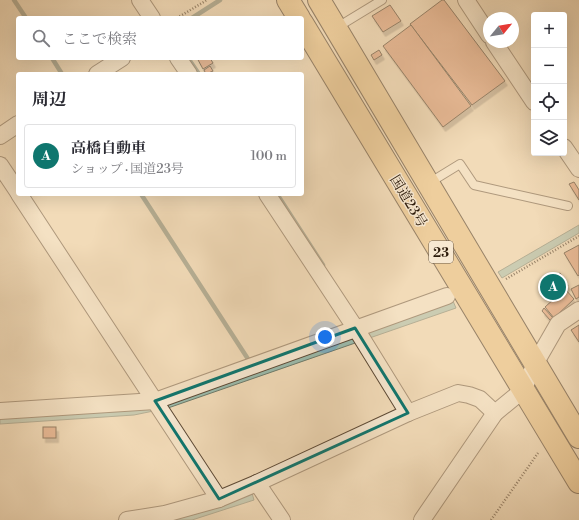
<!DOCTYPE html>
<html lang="ja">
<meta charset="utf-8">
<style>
:root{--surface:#fff;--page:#f2f2f3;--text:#2b2b33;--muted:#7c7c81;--line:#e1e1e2;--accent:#0f766e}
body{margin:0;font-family:"Libre Bodoni","Noto Serif JP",serif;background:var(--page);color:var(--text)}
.controls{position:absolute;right:12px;top:12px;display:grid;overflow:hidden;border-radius:4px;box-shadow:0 4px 16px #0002}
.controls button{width:36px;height:36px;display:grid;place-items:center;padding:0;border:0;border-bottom:1px solid var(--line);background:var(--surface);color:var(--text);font:20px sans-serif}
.compass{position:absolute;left:483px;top:12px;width:36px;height:36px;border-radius:50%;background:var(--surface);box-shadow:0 4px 16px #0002;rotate:60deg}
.you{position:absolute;left:325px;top:337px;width:14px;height:14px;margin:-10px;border:3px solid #fff;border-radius:50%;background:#1a73e8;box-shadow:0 0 0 6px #1a73e833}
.badge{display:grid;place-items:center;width:26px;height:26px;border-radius:50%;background:var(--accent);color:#fff;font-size:13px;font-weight:700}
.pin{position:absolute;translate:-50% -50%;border:2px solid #fff;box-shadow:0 1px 4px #0006}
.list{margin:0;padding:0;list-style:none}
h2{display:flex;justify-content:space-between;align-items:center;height:52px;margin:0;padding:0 16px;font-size:17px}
h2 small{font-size:13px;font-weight:400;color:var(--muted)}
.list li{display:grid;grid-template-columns:26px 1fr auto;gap:12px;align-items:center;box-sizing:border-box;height:64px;margin:0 8px 8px;padding:0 8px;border:1px solid var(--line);border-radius:4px}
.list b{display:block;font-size:15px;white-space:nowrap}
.list p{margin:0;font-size:13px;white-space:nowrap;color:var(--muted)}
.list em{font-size:13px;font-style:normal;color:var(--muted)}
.icon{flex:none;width:22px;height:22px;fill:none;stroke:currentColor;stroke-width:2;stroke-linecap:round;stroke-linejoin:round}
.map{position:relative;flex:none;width:579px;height:520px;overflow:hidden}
.search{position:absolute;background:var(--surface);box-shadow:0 4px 16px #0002;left:16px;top:16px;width:288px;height:44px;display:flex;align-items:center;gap:10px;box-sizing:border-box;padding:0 14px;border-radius:4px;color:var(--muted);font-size:15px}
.panel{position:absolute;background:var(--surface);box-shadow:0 4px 16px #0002;left:16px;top:72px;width:288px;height:124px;border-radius:4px}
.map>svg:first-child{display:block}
.water{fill:#9bbbac;stroke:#6e7b6b}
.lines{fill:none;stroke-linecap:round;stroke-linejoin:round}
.stream{stroke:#6e7b6b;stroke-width:4.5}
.building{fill:#dd9470;stroke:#2b1a0a;filter:url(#shadow)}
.lane-casing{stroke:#5d4a36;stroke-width:10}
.street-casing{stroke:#5d4a36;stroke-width:18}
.highway-casing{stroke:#2b1a0a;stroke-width:24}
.path{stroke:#2b1a0a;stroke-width:2.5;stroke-dasharray:1 2;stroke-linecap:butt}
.lane{stroke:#f7e8d1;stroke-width:8}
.street{stroke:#f7e8d1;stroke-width:16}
.highway{stroke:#e9be7c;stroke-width:22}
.marked{fill:none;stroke:#0f766e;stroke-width:3;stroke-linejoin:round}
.labels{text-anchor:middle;stroke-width:3;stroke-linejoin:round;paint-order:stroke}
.shield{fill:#f7e8d1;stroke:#685846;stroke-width:1}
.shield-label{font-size:13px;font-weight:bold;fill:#2b1a0a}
.street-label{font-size:14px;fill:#2b1a0a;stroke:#f7e8d1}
</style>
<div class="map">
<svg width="579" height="520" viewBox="0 0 579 520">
<defs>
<filter id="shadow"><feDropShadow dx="2.5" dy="4.5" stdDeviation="0" flood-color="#0004"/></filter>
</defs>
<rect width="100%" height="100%" fill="#f2dbb8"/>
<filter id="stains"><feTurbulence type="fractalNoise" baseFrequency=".005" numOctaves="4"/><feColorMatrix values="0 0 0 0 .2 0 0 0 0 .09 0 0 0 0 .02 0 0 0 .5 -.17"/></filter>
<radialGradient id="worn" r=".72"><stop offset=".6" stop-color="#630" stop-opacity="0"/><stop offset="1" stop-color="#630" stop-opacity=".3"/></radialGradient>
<g class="water">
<polygon points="579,225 579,233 502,278 498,272"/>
<polygon points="453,301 456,308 168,408 134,415 0,424 0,417 144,408"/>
<polygon points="252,493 254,500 192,520 166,520"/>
</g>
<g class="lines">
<g class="stream">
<polyline points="14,0 26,18"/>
<polyline points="192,18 220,0"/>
<polyline points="52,58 62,74"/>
<polyline points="188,58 199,74"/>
<polyline points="141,194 248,359"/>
<polyline points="277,194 323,265"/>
</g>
</g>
<g class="building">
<polygon points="442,0 444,0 505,81 472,105 410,24"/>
<polygon points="390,5 401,21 383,32 372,16"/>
<polygon points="411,25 471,106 443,127 383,46"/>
<polygon points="379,50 382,55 374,60 371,55"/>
<polygon points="197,58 210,58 213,63 203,69"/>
<polygon points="210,66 213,71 206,74 204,70"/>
<polygon points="574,182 579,190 579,200 569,184"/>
<polygon points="579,245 579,275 578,276 564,253"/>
<polygon points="560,273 568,286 550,296 543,283"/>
<polygon points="579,285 579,297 576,299 571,289"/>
<polygon points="565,289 574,299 554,318 545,307"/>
<polygon points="544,308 553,318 550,320 542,311"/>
<polygon points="579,325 579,342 571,330"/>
<rect x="43" y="427" width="13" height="11"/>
</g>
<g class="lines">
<g class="lane-casing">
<g id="lane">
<polyline points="336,28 382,0"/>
<polyline points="429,183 460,164 474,185 568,206"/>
</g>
</g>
<g class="street-casing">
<g id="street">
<polyline points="140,0 152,18"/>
<polyline points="466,0 489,35"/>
<polyline points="494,42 534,102"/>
<polyline points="178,58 189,74"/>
<polyline points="97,74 122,58"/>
<polyline points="0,136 18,124"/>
<polyline points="564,147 579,169"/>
<polyline points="0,165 18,192"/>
<polyline points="19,194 219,499"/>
<polyline points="267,194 358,332 408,413"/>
<polyline points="0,411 155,401 447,296"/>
<polyline points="257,483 282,520"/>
<polyline points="127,520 165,514 219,499 257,483 408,413 458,393 469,395 480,399 495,413"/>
<polyline points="422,520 495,413 523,390 535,364 558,324 579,310"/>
</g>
</g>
<g class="highway-casing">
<g id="highway">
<polyline points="288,0 299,18"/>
<polyline points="319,0 579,437"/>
<polyline points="302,23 579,482"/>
</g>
</g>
<g class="path">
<polyline points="177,18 207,0"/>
<polyline points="506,279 579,236"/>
<polyline points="491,520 538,453"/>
</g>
<use href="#lane" class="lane"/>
<use href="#street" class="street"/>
<use href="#highway" class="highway"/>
</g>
<path d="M0 0H579V520H0ZM355 328 408 413 219 499 155 401Z" fill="#f2dbb8" fill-opacity=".55" fill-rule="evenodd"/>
<path class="marked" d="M355 328 408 413 219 499 155 401Z"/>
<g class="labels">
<rect class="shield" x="429" y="241" width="24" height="22" rx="3"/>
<g class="shield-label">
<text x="441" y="257">23</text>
</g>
<g class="street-label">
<text transform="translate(409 201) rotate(59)" y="5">国道23号</text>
</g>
</g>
<rect width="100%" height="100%" filter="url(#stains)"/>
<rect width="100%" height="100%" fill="url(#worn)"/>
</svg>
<div class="controls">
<button>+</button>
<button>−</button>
<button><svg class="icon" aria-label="locate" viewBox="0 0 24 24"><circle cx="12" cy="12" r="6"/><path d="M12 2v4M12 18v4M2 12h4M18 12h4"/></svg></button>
<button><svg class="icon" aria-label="layers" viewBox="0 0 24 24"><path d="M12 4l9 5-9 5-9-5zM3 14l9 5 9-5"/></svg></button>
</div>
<svg class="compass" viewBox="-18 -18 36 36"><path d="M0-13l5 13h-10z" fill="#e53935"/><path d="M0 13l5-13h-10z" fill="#7c7c81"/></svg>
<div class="you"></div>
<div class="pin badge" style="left:553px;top:287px">A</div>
<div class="search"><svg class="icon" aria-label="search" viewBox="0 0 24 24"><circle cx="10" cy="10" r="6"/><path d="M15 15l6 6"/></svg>ここで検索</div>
<section class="panel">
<h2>周辺<small></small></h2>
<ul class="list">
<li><span class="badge">A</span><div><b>高橋自動車</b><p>ショップ · 国道23号</p></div><em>100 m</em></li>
</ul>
</section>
</div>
